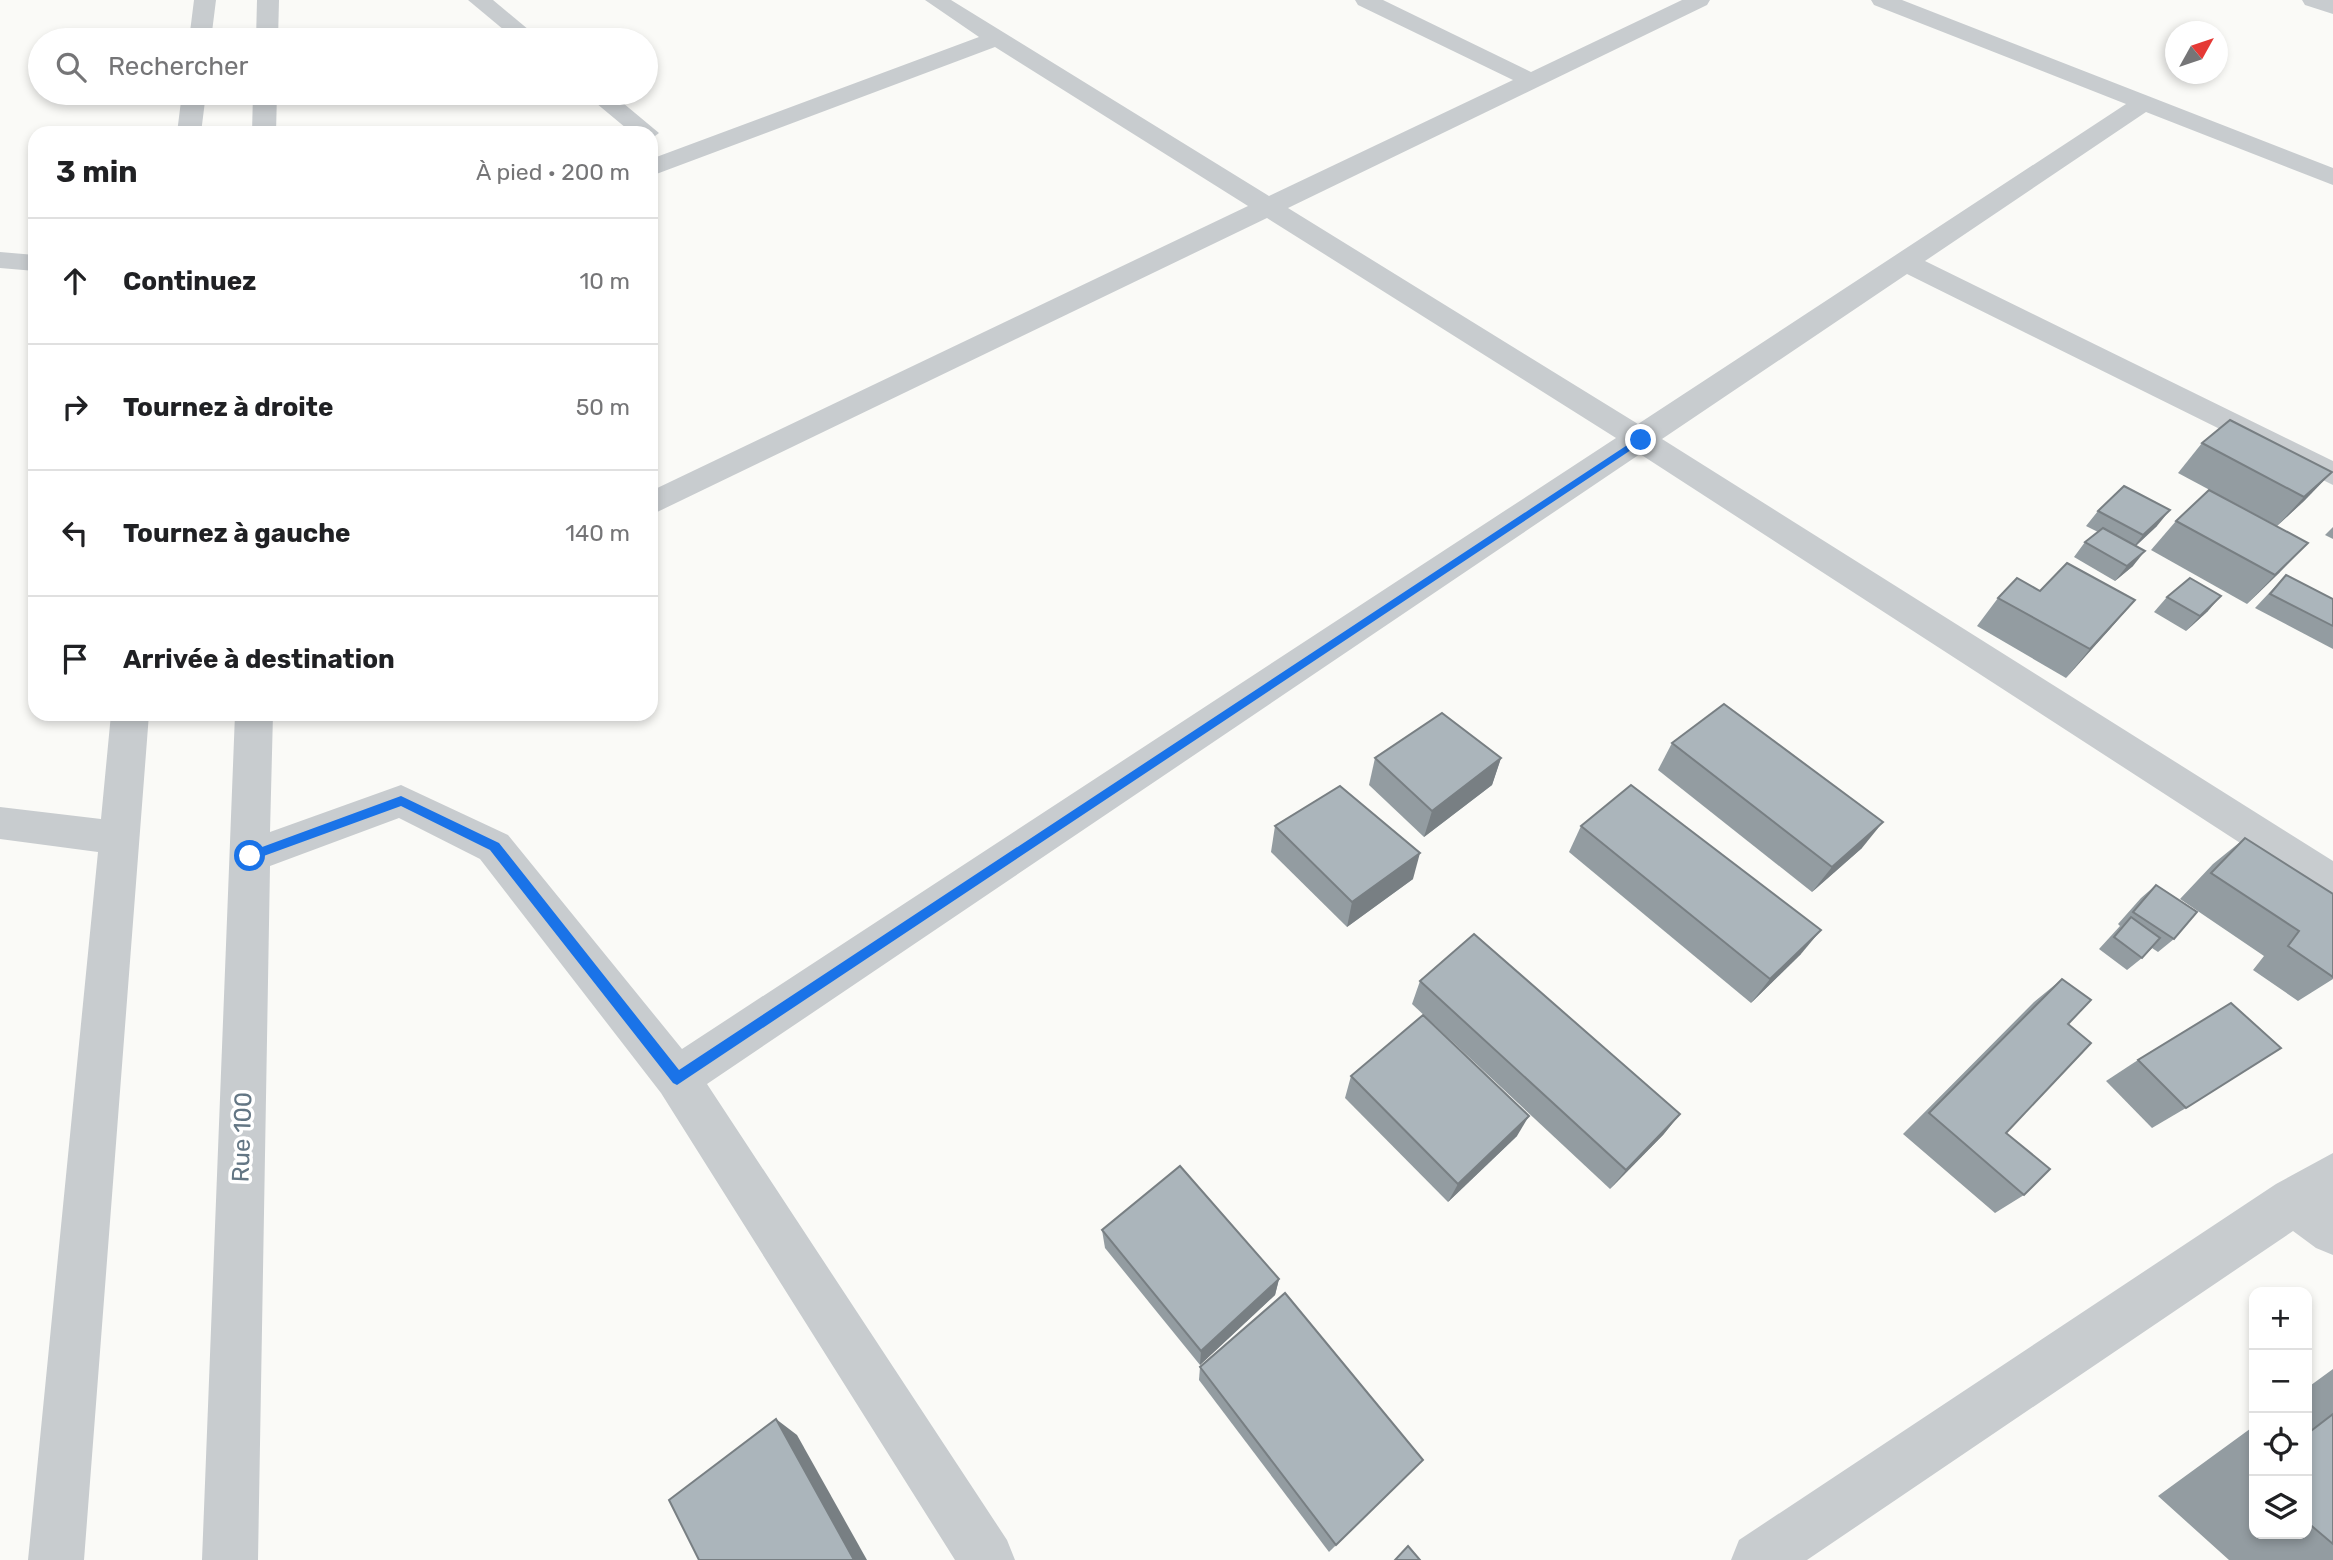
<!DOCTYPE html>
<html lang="fr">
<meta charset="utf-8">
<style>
:root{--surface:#fff;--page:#f6f6f6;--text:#202124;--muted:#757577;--line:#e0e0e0}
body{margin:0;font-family:Rubik,sans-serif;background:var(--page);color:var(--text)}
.controls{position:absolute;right:21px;bottom:21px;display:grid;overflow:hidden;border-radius:14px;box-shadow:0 4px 10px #0003}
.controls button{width:63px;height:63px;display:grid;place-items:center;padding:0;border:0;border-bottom:2px solid var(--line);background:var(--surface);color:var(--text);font:35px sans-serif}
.compass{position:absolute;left:2165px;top:21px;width:63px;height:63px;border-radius:50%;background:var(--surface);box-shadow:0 4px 10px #0003;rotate:50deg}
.stop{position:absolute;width:21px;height:21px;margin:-16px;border:5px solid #1a73e8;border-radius:50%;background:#fff}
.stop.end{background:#1a73e8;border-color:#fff;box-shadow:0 2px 7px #0008}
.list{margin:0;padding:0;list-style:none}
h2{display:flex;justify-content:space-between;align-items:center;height:91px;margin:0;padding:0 28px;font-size:30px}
h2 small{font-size:23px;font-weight:400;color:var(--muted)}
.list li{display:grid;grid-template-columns:46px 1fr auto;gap:21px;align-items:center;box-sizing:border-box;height:126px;padding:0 28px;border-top:2px solid var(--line)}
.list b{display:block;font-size:26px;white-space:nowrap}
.list em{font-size:23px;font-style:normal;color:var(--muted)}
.icon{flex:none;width:38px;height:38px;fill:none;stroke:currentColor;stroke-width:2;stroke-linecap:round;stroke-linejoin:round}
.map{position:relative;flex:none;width:2333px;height:1560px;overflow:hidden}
.search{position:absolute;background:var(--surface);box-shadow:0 4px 10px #0003;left:28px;top:28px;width:630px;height:77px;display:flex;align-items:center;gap:18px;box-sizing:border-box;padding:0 24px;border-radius:38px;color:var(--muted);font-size:26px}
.panel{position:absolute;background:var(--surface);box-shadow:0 4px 10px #0003;left:28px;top:126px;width:630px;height:595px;border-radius:21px}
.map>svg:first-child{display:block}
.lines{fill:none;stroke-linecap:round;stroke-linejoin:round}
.minor{fill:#c8cccf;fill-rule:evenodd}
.wall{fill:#939ca1}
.shaded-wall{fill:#787f83}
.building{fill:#abb5bb;stroke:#787f83;stroke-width:2}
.route{fill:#1a73e8}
.labels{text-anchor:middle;stroke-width:7;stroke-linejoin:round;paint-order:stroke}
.street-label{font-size:24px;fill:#637684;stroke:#fff}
</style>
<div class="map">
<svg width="2333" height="1560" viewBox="0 0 2333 1560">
<rect width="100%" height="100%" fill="#fafaf7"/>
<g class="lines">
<g class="minor">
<polygon points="194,0 216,0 211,40 189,40"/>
<polygon points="257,0 279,0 278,40 256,40"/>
<polygon points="468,0 493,0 541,40 516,40"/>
<polygon points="925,0 951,0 1269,196 1513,80 1358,5 1355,0 1383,0 1531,72 1682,0 1710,0 1707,5 1288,208 1638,424 2126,104 1874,5 1871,0 1902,0 2333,168 2333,185 2146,112 1925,261 2333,461 2333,485 1907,274 1662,439 2333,861 2333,899 2319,894 1640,454 707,1084 1007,1540 1015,1560 955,1560 661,1093 480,859 399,818 270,866 258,1560 202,1560 235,714 273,714 270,832 401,785 508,835 682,1049 1616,438 1267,218 651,515 651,491 1248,206 995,47 651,176 651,159 979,37"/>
<polygon points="2302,0 2333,0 2333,14 2305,5"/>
<polygon points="182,93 206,93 201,133 177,133"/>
<polygon points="253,93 277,93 276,133 252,133"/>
<polygon points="584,93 611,93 659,133 651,139 651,133 632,133"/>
<polygon points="0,252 35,255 35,271 0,268"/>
<polygon points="111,714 149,714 84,1560 28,1560 98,852 0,839 0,807 101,819"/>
<polygon points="2333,1153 2333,1255 2316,1248 2293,1231 1807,1560 1731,1560 1739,1540 2276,1184"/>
</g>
</g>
<g class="wall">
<polygon points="2202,443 2332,472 2304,501 2277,526 2178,473"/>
<polygon points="2098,511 2157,526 2136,546 2133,566 2115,581 2074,557 2085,542 2098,532 2086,526"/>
<polygon points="2176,521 2280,572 2247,604 2151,550"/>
<polygon points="2333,527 2333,539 2325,535"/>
<polygon points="2286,575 2333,599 2333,649 2255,608"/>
<polygon points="2040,591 2135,600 2066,678 1977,626 1998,598"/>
<polygon points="2167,597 2208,611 2186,631 2154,612"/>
<polygon points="1672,743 1862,848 1812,892 1658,770"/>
<polygon points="1375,758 1501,758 1492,785 1424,837 1369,785"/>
<polygon points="1275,826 1413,879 1347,927 1271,852"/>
<polygon points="1581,826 1801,954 1751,1003 1569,852"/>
<polygon points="2245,838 2333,894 2333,979 2298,1001 2253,970 2264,956 2180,899 2213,864"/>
<polygon points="2156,885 2174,939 2158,952 2152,948 2142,958 2127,970 2099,949 2120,926 2118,924 2141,898"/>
<polygon points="2062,979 2068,1024 2006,1133 2024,1195 1995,1213 1903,1134 2034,1002"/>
<polygon points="1420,981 1680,1114 1663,1135 1610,1189 1412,1004"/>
<polygon points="2138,1060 2186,1108 2152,1128 2106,1081"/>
<polygon points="1351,1076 1517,1136 1448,1202 1345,1098"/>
<polygon points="1102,1230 1279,1279 1275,1295 1200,1365 1105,1248"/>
<polygon points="1200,1367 1423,1460 1329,1552 1199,1380"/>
<polygon points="2333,1369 2333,1560 2229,1560 2158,1496 2254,1426 2254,1534 2307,1534 2307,1388"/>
</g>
<g class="shaded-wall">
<polygon points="2332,472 2304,501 2277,526 2304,497"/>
<polygon points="2170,510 2157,526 2131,550 2143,535"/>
<polygon points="2308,543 2280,572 2247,604 2275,575"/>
<polygon points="2145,551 2133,566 2115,581 2127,566"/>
<polygon points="2221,596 2208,611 2186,631 2200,616"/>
<polygon points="2135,600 2110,629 2066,678 2090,649"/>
<polygon points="1501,758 1492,785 1424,837 1432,811"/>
<polygon points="1883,822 1862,848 1812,892 1832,867"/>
<polygon points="1420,853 1413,879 1347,927 1352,902"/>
<polygon points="1821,930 1801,954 1751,1003 1770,979"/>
<polygon points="1680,1114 1663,1135 1610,1189 1626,1170"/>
<polygon points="1529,1116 1517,1136 1448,1202 1458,1184"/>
<polygon points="1279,1279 1275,1295 1200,1365 1201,1351"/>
<polygon points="776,1419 797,1435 867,1560 854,1560"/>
</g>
<g class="building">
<polygon points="2230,420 2332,472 2304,497 2202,443"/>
<polygon points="2124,486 2170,510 2143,535 2098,511"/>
<polygon points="2209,490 2308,543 2275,575 2176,521"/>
<polygon points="2103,528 2145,551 2127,566 2085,542"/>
<polygon points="2067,563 2135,600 2090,649 1998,598 2017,578 2040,591"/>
<polygon points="2286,575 2333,599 2333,626 2270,594"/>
<polygon points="2190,578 2221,596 2200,616 2167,597"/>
<polygon points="1724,704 1883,822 1832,867 1672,743"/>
<polygon points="1442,713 1501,758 1432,811 1375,758"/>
<polygon points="1631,785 1821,930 1770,979 1581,826"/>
<polygon points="1340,786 1420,853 1352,902 1275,826"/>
<polygon points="2245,838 2333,894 2333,977 2288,946 2299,931 2211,873"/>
<polygon points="2156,885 2197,912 2174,939 2133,912"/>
<polygon points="2131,917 2160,938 2142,958 2114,937"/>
<polygon points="1474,934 1680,1114 1626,1170 1420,981"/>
<polygon points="2062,979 2091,1000 2068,1024 2091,1043 2006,1133 2050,1169 2024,1195 1929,1113"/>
<polygon points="2231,1003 2281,1048 2186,1108 2138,1060"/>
<polygon points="1423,1015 1529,1116 1458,1184 1351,1076"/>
<polygon points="1180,1166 1279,1279 1201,1351 1102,1230"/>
<polygon points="1285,1293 1423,1460 1336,1545 1200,1367"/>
<polygon points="2333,1414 2333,1544 2307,1522 2307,1434"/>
<polygon points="776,1419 854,1560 699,1560 669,1500"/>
<polygon points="1408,1546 1420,1560 1395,1560"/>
</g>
<polygon class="route" points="1638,438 1646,440 677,1085 673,1083 490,850 401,806 250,861 244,856 246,853 401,796 499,843 679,1070"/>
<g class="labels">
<g class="street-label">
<text transform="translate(242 1137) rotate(-88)" y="8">Rue 100</text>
</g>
</g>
</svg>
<div class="controls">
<button>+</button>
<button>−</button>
<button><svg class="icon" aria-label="locate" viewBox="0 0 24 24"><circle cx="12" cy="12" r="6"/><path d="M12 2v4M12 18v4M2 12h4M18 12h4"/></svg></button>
<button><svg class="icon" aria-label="layers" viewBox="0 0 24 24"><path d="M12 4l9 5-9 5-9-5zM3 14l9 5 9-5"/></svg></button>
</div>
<svg class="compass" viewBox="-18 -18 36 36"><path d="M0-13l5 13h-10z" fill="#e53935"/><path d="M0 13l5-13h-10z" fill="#757577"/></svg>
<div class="stop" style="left:250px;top:856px"></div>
<div class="stop end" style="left:1641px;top:440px"></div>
<div class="search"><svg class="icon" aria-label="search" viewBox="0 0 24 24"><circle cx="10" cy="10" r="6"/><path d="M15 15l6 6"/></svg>Rechercher</div>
<section class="panel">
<h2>3 min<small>À pied · 200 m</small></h2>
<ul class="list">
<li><svg class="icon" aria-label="ahead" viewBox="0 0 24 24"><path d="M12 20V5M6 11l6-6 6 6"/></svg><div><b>Continuez</b></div><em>10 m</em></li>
<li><svg class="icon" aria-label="right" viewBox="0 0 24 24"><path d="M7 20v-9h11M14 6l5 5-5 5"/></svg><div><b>Tournez à droite</b></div><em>50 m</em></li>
<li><svg class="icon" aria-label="left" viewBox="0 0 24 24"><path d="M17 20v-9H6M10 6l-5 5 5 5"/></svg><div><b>Tournez à gauche</b></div><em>140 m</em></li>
<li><svg class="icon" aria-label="arrive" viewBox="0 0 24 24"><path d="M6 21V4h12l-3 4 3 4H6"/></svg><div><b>Arrivée à destination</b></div></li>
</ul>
</section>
</div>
